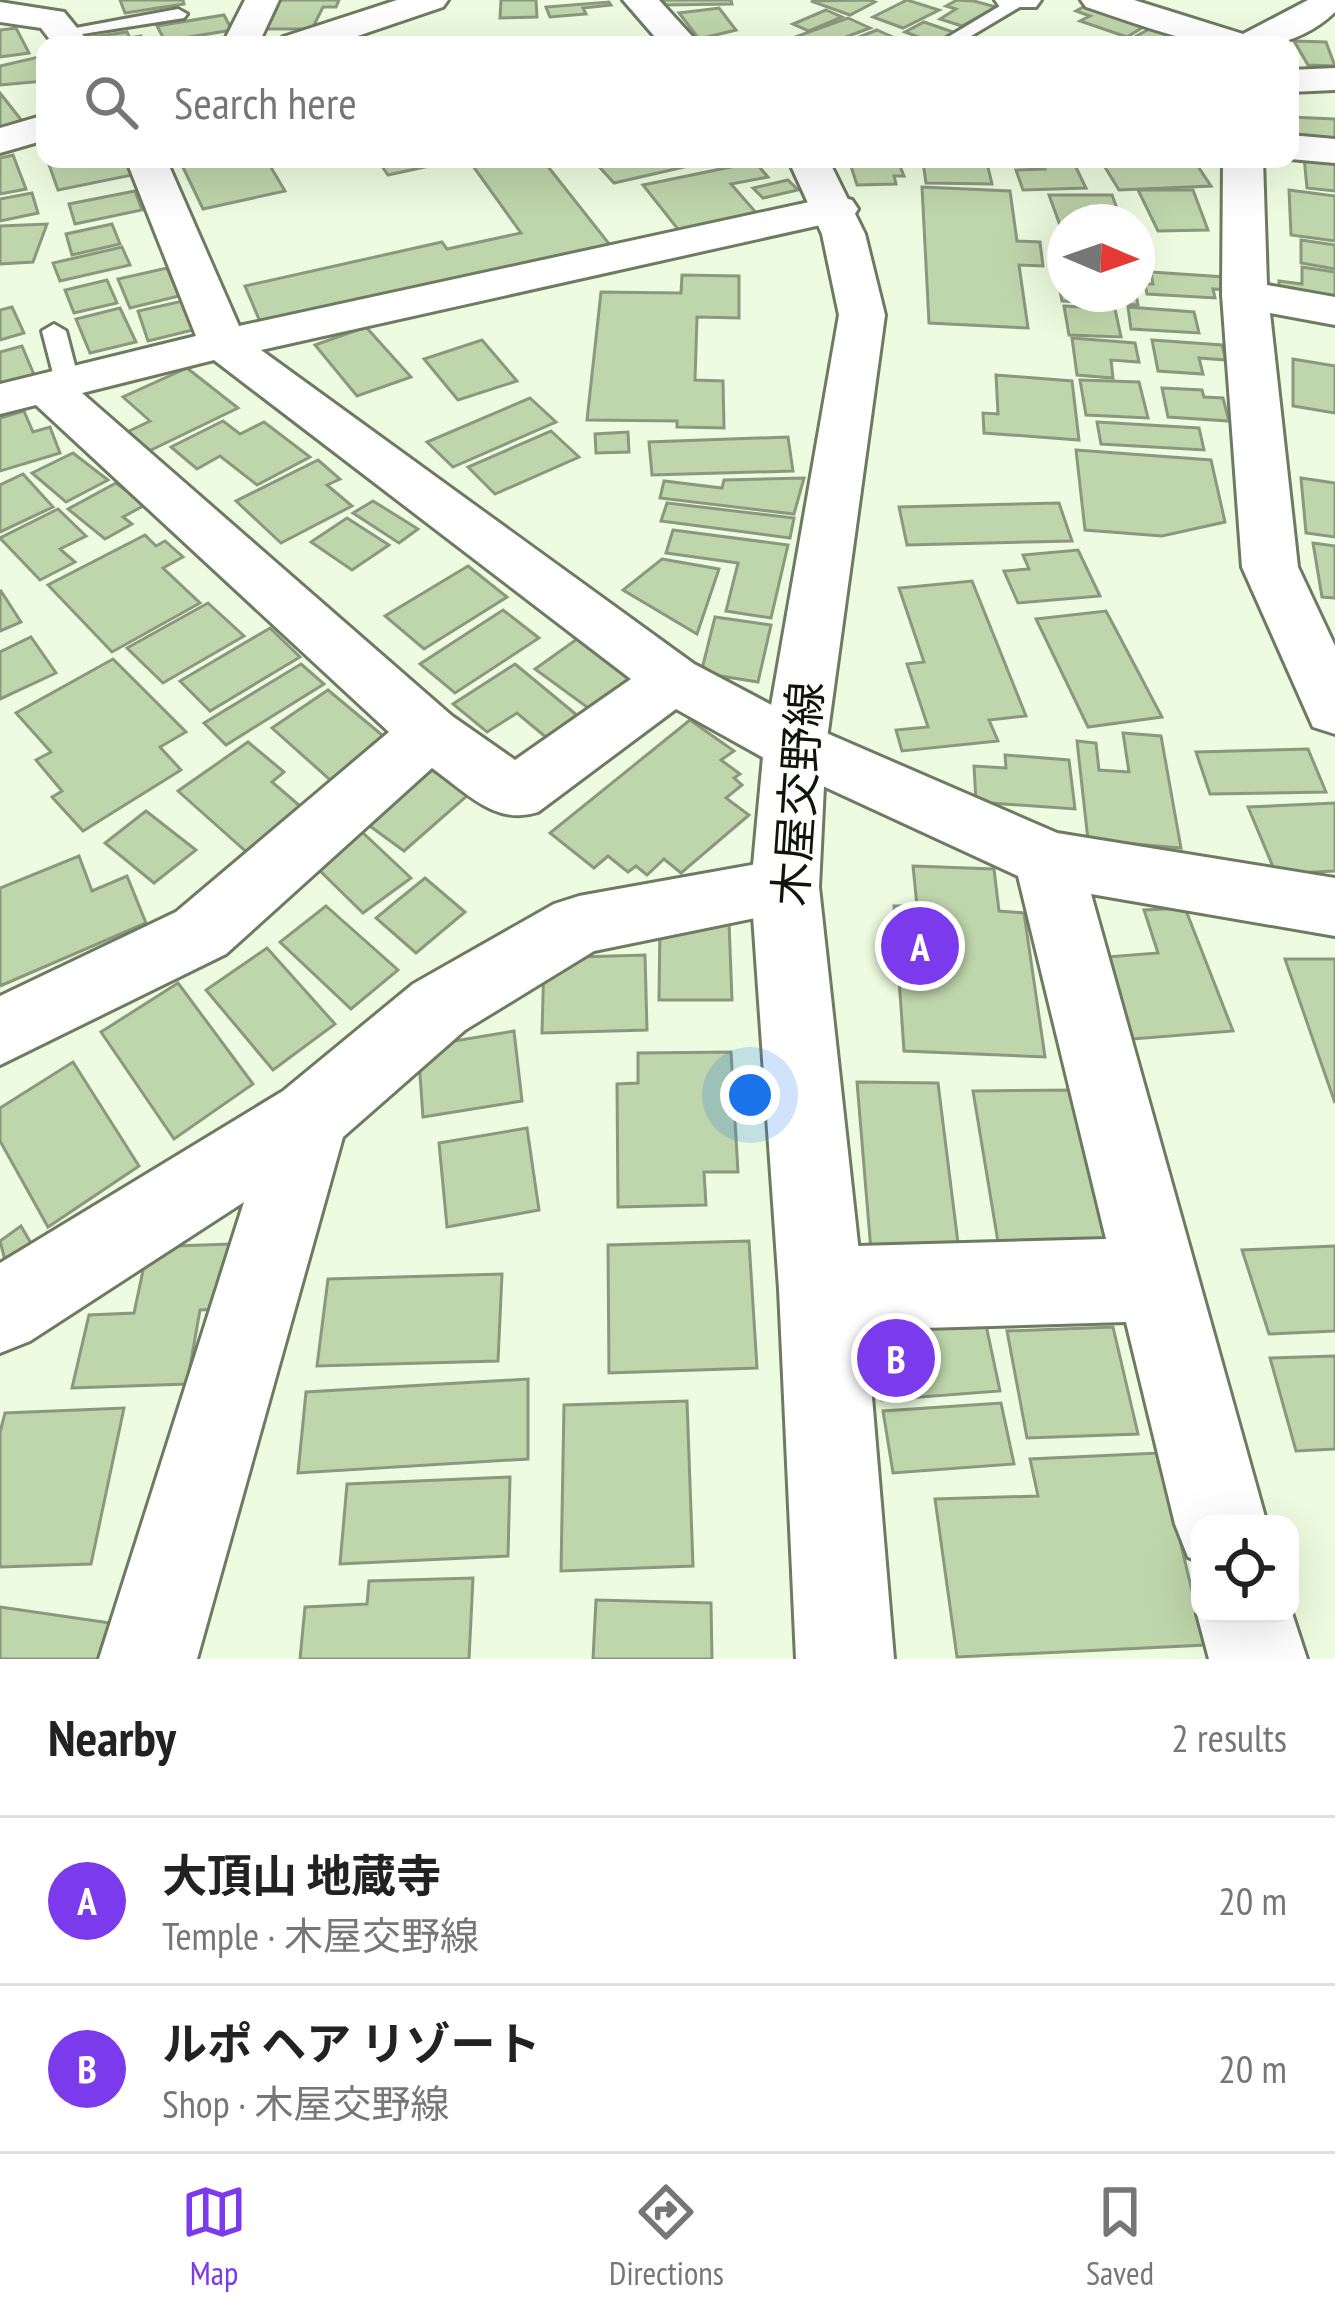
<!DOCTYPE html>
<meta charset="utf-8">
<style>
:root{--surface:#fff;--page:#f2f2f2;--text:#222;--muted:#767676;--line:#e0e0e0;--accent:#7c3aed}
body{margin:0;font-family:"PT Sans Narrow","Noto Sans JP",sans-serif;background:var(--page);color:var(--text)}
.controls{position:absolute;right:36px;bottom:36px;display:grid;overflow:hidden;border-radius:24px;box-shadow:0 12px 48px #0002}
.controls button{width:108px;height:108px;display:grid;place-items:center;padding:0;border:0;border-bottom:3px solid var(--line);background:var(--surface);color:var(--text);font:60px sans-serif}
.compass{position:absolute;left:1047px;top:204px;width:108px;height:108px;border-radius:50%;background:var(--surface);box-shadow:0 12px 48px #0002;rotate:92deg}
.you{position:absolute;left:750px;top:1095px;width:42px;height:42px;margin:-30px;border:9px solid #fff;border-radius:50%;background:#1a73e8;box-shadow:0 0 0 18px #1a73e833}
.badge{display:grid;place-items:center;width:78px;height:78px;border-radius:50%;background:var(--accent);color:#fff;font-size:39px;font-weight:700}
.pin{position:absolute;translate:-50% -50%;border:6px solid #fff;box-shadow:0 3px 12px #0006}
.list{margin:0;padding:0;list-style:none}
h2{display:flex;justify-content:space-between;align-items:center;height:156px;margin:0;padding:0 48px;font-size:51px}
h2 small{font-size:39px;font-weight:400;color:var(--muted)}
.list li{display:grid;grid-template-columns:78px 1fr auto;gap:36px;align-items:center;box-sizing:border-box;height:168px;padding:0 48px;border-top:3px solid var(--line)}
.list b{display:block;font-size:45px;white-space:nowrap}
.list p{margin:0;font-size:39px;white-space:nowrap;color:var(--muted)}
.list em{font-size:39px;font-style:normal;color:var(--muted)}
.icon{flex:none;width:66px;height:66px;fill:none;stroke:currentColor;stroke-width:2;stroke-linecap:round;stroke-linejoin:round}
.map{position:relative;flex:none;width:1335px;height:1659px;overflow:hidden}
.search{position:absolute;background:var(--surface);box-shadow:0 12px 48px #0002;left:36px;right:36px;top:36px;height:132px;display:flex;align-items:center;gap:30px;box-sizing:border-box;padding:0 42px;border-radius:24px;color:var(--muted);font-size:45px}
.sheet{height:492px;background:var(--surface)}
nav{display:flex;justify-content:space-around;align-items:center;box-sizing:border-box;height:168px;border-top:3px solid var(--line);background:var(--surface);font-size:33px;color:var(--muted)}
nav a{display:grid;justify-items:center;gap:6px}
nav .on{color:var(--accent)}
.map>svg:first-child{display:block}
.building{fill:#bfd5ab;stroke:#8b987e;stroke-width:3}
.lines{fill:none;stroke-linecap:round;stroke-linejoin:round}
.service-casing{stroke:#6e7a62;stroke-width:6}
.minor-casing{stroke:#6e7a62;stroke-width:6}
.secondary-casing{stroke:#6e7a62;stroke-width:6}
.service{fill:#fff;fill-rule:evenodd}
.minor{fill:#fff;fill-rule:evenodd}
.secondary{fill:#fff;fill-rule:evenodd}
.labels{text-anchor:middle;stroke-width:9;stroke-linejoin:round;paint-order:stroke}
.street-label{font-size:45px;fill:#10150b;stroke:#fff}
</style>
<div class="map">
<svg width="1335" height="1659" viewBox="0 0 1335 1659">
<rect width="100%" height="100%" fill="#edfce0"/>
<g class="building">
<polygon points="120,0 183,0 184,4 125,13"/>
<polygon points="280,0 339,0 336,7 323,7 312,29 266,29"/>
<polygon points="501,0 536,0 537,17 500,18"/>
<polygon points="664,0 731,0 732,4 665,5"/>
<polygon points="870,0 875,2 850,15 811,1"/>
<polygon points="907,0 939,10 903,28 873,17"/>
<polygon points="957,0 974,1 996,7 962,26 940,19 956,9 946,6"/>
<polygon points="609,2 611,5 583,8 586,14 550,17 546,7"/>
<polygon points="1089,4 1145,26 1127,37 1080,21 1090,16 1076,11"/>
<polygon points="719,8 736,30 699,39 679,13"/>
<polygon points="826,10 842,17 809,31 793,24"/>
<polygon points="224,15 232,30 165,41 157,26"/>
<polygon points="848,18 870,28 825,45 795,37"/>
<polygon points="924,22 956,33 937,44 905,32"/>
<polygon points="16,28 29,53 0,57 0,30"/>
<polygon points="1151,28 1196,38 1183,45 1152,45 1133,38"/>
<polygon points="877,30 911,45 839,45"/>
<polygon points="127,32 130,38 141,36 145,44 89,45 86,38"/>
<polygon points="1294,41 1326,42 1335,66 1308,65"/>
<polygon points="43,56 45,81 0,85 0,66"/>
<polygon points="0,93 22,121 0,127"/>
<polygon points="1290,117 1335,119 1335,144 1290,142"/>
<polygon points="13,155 26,189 0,194 0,158"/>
<polygon points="1304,157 1335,161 1335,191 1307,188"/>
<polygon points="47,159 130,159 137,174 58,190"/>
<polygon points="179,159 266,159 285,191 203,209"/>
<polygon points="377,159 440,159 443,163 388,175"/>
<polygon points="468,159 542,159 614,250 264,331 245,286 442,242 447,249 521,233"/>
<polygon points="592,159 698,159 702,163 614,183"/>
<polygon points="897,159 904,176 894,176 896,184 857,185 849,160"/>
<polygon points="939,159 986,159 992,184 926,183 923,162 940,163"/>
<polygon points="1041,159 1072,159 1086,188 1023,190 1016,170 1045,169"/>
<polygon points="1100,159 1193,159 1211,186 1119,190"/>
<polygon points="755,162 768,177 731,184 759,216 681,233 643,185"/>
<polygon points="788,180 798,190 763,198 753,188"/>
<polygon points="922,187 1010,191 1017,241 1040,242 1043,266 1019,265 1028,328 929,323"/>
<polygon points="1138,190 1193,190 1208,230 1158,231"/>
<polygon points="1289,190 1335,196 1335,241 1291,235"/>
<polygon points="135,191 142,210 75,224 69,204"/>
<polygon points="32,193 38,213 0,221 0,199"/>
<polygon points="1049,195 1112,195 1122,222 1065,222 1065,239"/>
<polygon points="47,224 33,262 0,264 0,226"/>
<polygon points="112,224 120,244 72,255 66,234"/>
<polygon points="1301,240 1335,245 1335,269 1301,263"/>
<polygon points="122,247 130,265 60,281 53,263"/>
<polygon points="1302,267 1335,272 1335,299 1279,290 1279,281 1302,284"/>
<polygon points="167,268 179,296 130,308 118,279"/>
<polygon points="1151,272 1225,277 1228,290 1213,289 1215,298 1147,294 1145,284 1153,284"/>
<polygon points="682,275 739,276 739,318 697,317 695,380 723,381 724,428 677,427 677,421 587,420 601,292 681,293"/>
<polygon points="107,280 117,303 74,313 65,290"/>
<polygon points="1058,280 1065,281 1065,294 1136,294 1138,305 1062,301"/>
<polygon points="183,301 193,330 148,341 138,311"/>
<polygon points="1064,306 1115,309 1121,337 1069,335"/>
<polygon points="12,307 24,333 0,340 0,310"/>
<polygon points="1128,307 1194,312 1199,333 1131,329"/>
<polygon points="120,308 136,342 90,353 76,319"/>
<polygon points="366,327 411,377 357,396 315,345"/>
<polygon points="1072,338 1135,343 1139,362 1111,360 1113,378 1077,375"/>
<polygon points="482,340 517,381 458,400 424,359"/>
<polygon points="1152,340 1222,345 1226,360 1199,358 1203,374 1158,371"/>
<polygon points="22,346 35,377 0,387 0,352"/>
<polygon points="1293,359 1335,366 1335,413 1293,406"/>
<polygon points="187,368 238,408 149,451 127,432 150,421 123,397"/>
<polygon points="996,375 1072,381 1079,440 984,433 983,413 998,414"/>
<polygon points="1080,380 1139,382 1148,418 1086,415"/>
<polygon points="1162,388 1202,390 1204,397 1223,398 1229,421 1168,417"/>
<polygon points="530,398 556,422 453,467 427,442"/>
<polygon points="24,411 33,432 50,427 60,453 0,471 0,418"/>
<polygon points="223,421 240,434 264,422 310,457 257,485 220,456 197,469 171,447"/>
<polygon points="1097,422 1199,428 1204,450 1101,444"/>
<polygon points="551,431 579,457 495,494 468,467"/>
<polygon points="628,432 629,452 596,453 595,434"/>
<polygon points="788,437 793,471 652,475 649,442"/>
<polygon points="1076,450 1211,460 1225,522 1162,536 1085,530"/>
<polygon points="73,453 108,480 66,502 32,473"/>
<polygon points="318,460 340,479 327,485 352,506 281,543 236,501"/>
<polygon points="23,474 53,507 0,532 0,485"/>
<polygon points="804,478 794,514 660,498 664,481 722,488 724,480"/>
<polygon points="1301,478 1335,483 1335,537 1306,533"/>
<polygon points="116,483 145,505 123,517 132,524 105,539 68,509"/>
<polygon points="373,501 418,529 399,543 353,513"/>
<polygon points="667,503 794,518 790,538 661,521"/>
<polygon points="1059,503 1072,541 907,545 899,507"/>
<polygon points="58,509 86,536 60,549 75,562 40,580 0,538"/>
<polygon points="347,518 389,545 352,570 311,542"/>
<polygon points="673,530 788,545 771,618 726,611 738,563 666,553"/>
<polygon points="145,535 156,546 165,541 183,557 163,568 200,603 112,652 48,585"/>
<polygon points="1313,543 1335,546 1335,598 1322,597"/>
<polygon points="1078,550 1100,596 1018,603 1004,571 1029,569 1023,555"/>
<polygon points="662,559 719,569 697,634 623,590"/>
<polygon points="468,566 507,597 424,649 385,616"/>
<polygon points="972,581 1026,716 989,720 998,741 902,751 896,730 928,727 907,664 924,662 899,588"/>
<polygon points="1,591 21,622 0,631 0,592"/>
<polygon points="208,603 244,636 163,683 127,648"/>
<polygon points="503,610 539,638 455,693 420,664"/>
<polygon points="1106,611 1162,717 1088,727 1036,619"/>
<polygon points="715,617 771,625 758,682 701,673"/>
<polygon points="270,628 300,657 210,711 180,681"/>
<polygon points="31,637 56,673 0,699 0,652"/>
<polygon points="577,639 637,681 595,713 535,669"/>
<polygon points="113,659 186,732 160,747 181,770 83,831 52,797 62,791 36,760 51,752 16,713"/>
<polygon points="301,664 324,684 226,745 204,723"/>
<polygon points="515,664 584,721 553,743 517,713 487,732 453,704"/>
<polygon points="328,690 394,745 337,786 272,728"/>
<polygon points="690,720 734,751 721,760 740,774 734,778 742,785 726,798 749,815 681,873 664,859 647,875 636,866 628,872 608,856 594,868 550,833"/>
<polygon points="1123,733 1161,736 1181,848 1088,840 1077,741 1096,743 1099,770 1129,772"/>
<polygon points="248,742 284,772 272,782 307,812 250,855 178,791"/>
<polygon points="1308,749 1326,792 1210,794 1196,752"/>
<polygon points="1005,755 1069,760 1075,809 976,802 974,766 1006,768"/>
<polygon points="432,770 468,795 404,851 367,824"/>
<polygon points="1335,803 1335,871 1276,874 1248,807"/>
<polygon points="146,811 196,850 154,883 105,843"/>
<polygon points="361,831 411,878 363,913 313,864"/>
<polygon points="79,856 92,891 127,876 146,923 0,986 0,888"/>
<polygon points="913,866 994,869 999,911 1024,913 1045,1057 904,1051 894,906 917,906"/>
<polygon points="425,878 465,912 416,953 376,918"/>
<polygon points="326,906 398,970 351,1009 280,942"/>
<polygon points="1185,908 1233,1031 1133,1039 1106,957 1158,953 1144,910"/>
<polygon points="660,921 729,922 732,1000 659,1000"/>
<polygon points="267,948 335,1024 273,1070 206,990"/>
<polygon points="645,955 647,1030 542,1033 544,958"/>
<polygon points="1285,959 1335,959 1335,1103"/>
<polygon points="178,983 253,1084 174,1139 101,1032"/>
<polygon points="514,1031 522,1101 423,1117 418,1047"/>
<polygon points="731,1052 738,1172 704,1172 706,1205 618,1207 617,1084 638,1083 638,1053"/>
<polygon points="73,1062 139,1166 48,1227 0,1141 0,1108"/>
<polygon points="857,1082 938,1083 959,1251 871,1251"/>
<polygon points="1077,1090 1109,1248 999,1248 973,1091"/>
<polygon points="527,1128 539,1210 447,1227 439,1143"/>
<polygon points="21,1226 35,1250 7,1268 0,1241"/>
<polygon points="749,1241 757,1368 609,1373 608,1245"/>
<polygon points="230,1244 218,1309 200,1310 187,1384 72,1388 89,1315 134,1313 148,1247"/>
<polygon points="1335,1246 1335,1331 1269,1334 1242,1250"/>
<polygon points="502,1274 498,1361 317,1366 328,1279"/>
<polygon points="986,1325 1000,1391 882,1400 873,1332"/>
<polygon points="1113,1327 1138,1434 1027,1438 1007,1331"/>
<polygon points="1335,1356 1335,1449 1296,1451 1270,1358"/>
<polygon points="528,1379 528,1459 298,1473 306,1392"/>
<polygon points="687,1401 693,1566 561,1571 564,1405"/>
<polygon points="1001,1403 1014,1464 893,1473 883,1411"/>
<polygon points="124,1408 91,1564 0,1567 0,1432 5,1413"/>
<polygon points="1159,1453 1205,1645 957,1657 935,1499 1038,1496 1030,1459"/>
<polygon points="510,1477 508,1556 340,1564 347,1484"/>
<polygon points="473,1578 469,1659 300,1659 305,1607 367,1604 369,1581"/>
<polygon points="596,1600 711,1603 712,1659 593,1659"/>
<polygon points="0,1607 117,1624 106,1659 0,1659"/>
</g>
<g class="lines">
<g class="service-casing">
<g id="service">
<polygon points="1010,0 1028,2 956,45 938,43"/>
<polygon points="178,9 187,14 184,18 63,37 54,32"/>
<polygon points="54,324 66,331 79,381 76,386 67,388 55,381 42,331"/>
</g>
</g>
<g class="minor-casing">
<g id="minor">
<polygon points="245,0 279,0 258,45 222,45"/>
<polygon points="397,0 448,0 443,7 331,45 278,45 283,37"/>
<polygon points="995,0 1041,0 1036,7 1000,7"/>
<path d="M1081 0H1134L1243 34 1308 0H1335V12C1265 79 1164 32 1086 7Z"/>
<polygon points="0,2 64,12 91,45 54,45 41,28 0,22"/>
<polygon points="1335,68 1335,90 1290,92 1290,70"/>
<polygon points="45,115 45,140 0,153 0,128"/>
<polygon points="1290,135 1335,139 1335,163 1290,159"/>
<path d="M126 159H166L239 326 837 196 852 200 858 209 852 218 261 350 694 664 817 729 1057 833 1335 878V936L1091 894 1267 1524H1200V1562L1188 1557 1175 1524 1126 1322 821 1331 791 1319 779 1289 791 1259 821 1247 1106 1239 1018 876 773 763 676 709 538 812C495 826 466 792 432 768L226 954 0 1065V996L176 912 389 732 36 405 0 414V384L196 336ZM214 360 631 679 515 760 452 716 82 393Z"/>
<polygon points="1223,159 1263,159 1267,285 1335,297 1335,325 1270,313 1298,567 1335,646 1335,734 1313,727 1242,567 1222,295"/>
<polygon points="785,859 809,867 819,887 809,907 594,951 465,1030 343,1137 197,1659 99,1659 244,1202 30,1341 0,1353 0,1263 283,1091 413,984 554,904 579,896"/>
<polygon points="1200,1607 1200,1614 1290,1614 1290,1607 1307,1659 1209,1659 1197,1614"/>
</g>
</g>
<g class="secondary-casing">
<g id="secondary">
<polygon points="623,0 659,0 700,45 662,45"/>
<polygon points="788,159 828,159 865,234 885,315 826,746 819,887 863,1289 894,1659 796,1659 779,1289 751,887 764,746 839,315 822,234"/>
</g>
</g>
<use href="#service" class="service"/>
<use href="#minor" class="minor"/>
<use href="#secondary" class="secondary"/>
</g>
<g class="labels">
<g class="street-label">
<text transform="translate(798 794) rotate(-86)" y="16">木屋交野線</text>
</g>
</g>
</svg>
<div class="controls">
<button><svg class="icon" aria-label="locate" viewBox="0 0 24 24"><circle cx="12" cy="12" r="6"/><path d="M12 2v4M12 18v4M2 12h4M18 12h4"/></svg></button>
</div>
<svg class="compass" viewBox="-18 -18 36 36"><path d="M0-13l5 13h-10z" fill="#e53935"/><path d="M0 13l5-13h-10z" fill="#767676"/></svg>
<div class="you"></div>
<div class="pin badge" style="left:920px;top:946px">A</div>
<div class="pin badge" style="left:896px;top:1358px">B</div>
<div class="search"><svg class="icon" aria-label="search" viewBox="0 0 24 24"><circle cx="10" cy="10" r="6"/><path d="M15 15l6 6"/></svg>Search here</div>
</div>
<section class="sheet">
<h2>Nearby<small>2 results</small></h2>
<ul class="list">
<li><span class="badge">A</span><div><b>大頂山 地蔵寺</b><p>Temple · 木屋交野線</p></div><em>20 m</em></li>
<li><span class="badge">B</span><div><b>ルポ ヘア リゾート</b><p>Shop · 木屋交野線</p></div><em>20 m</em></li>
</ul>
</section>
<nav>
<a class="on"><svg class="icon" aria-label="map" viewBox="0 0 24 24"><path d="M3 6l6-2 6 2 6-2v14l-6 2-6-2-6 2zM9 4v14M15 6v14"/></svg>Map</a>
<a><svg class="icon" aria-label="directions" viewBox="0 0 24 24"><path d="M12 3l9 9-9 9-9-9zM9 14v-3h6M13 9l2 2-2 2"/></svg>Directions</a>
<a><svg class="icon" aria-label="saved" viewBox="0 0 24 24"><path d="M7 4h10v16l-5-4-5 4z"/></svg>Saved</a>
</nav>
